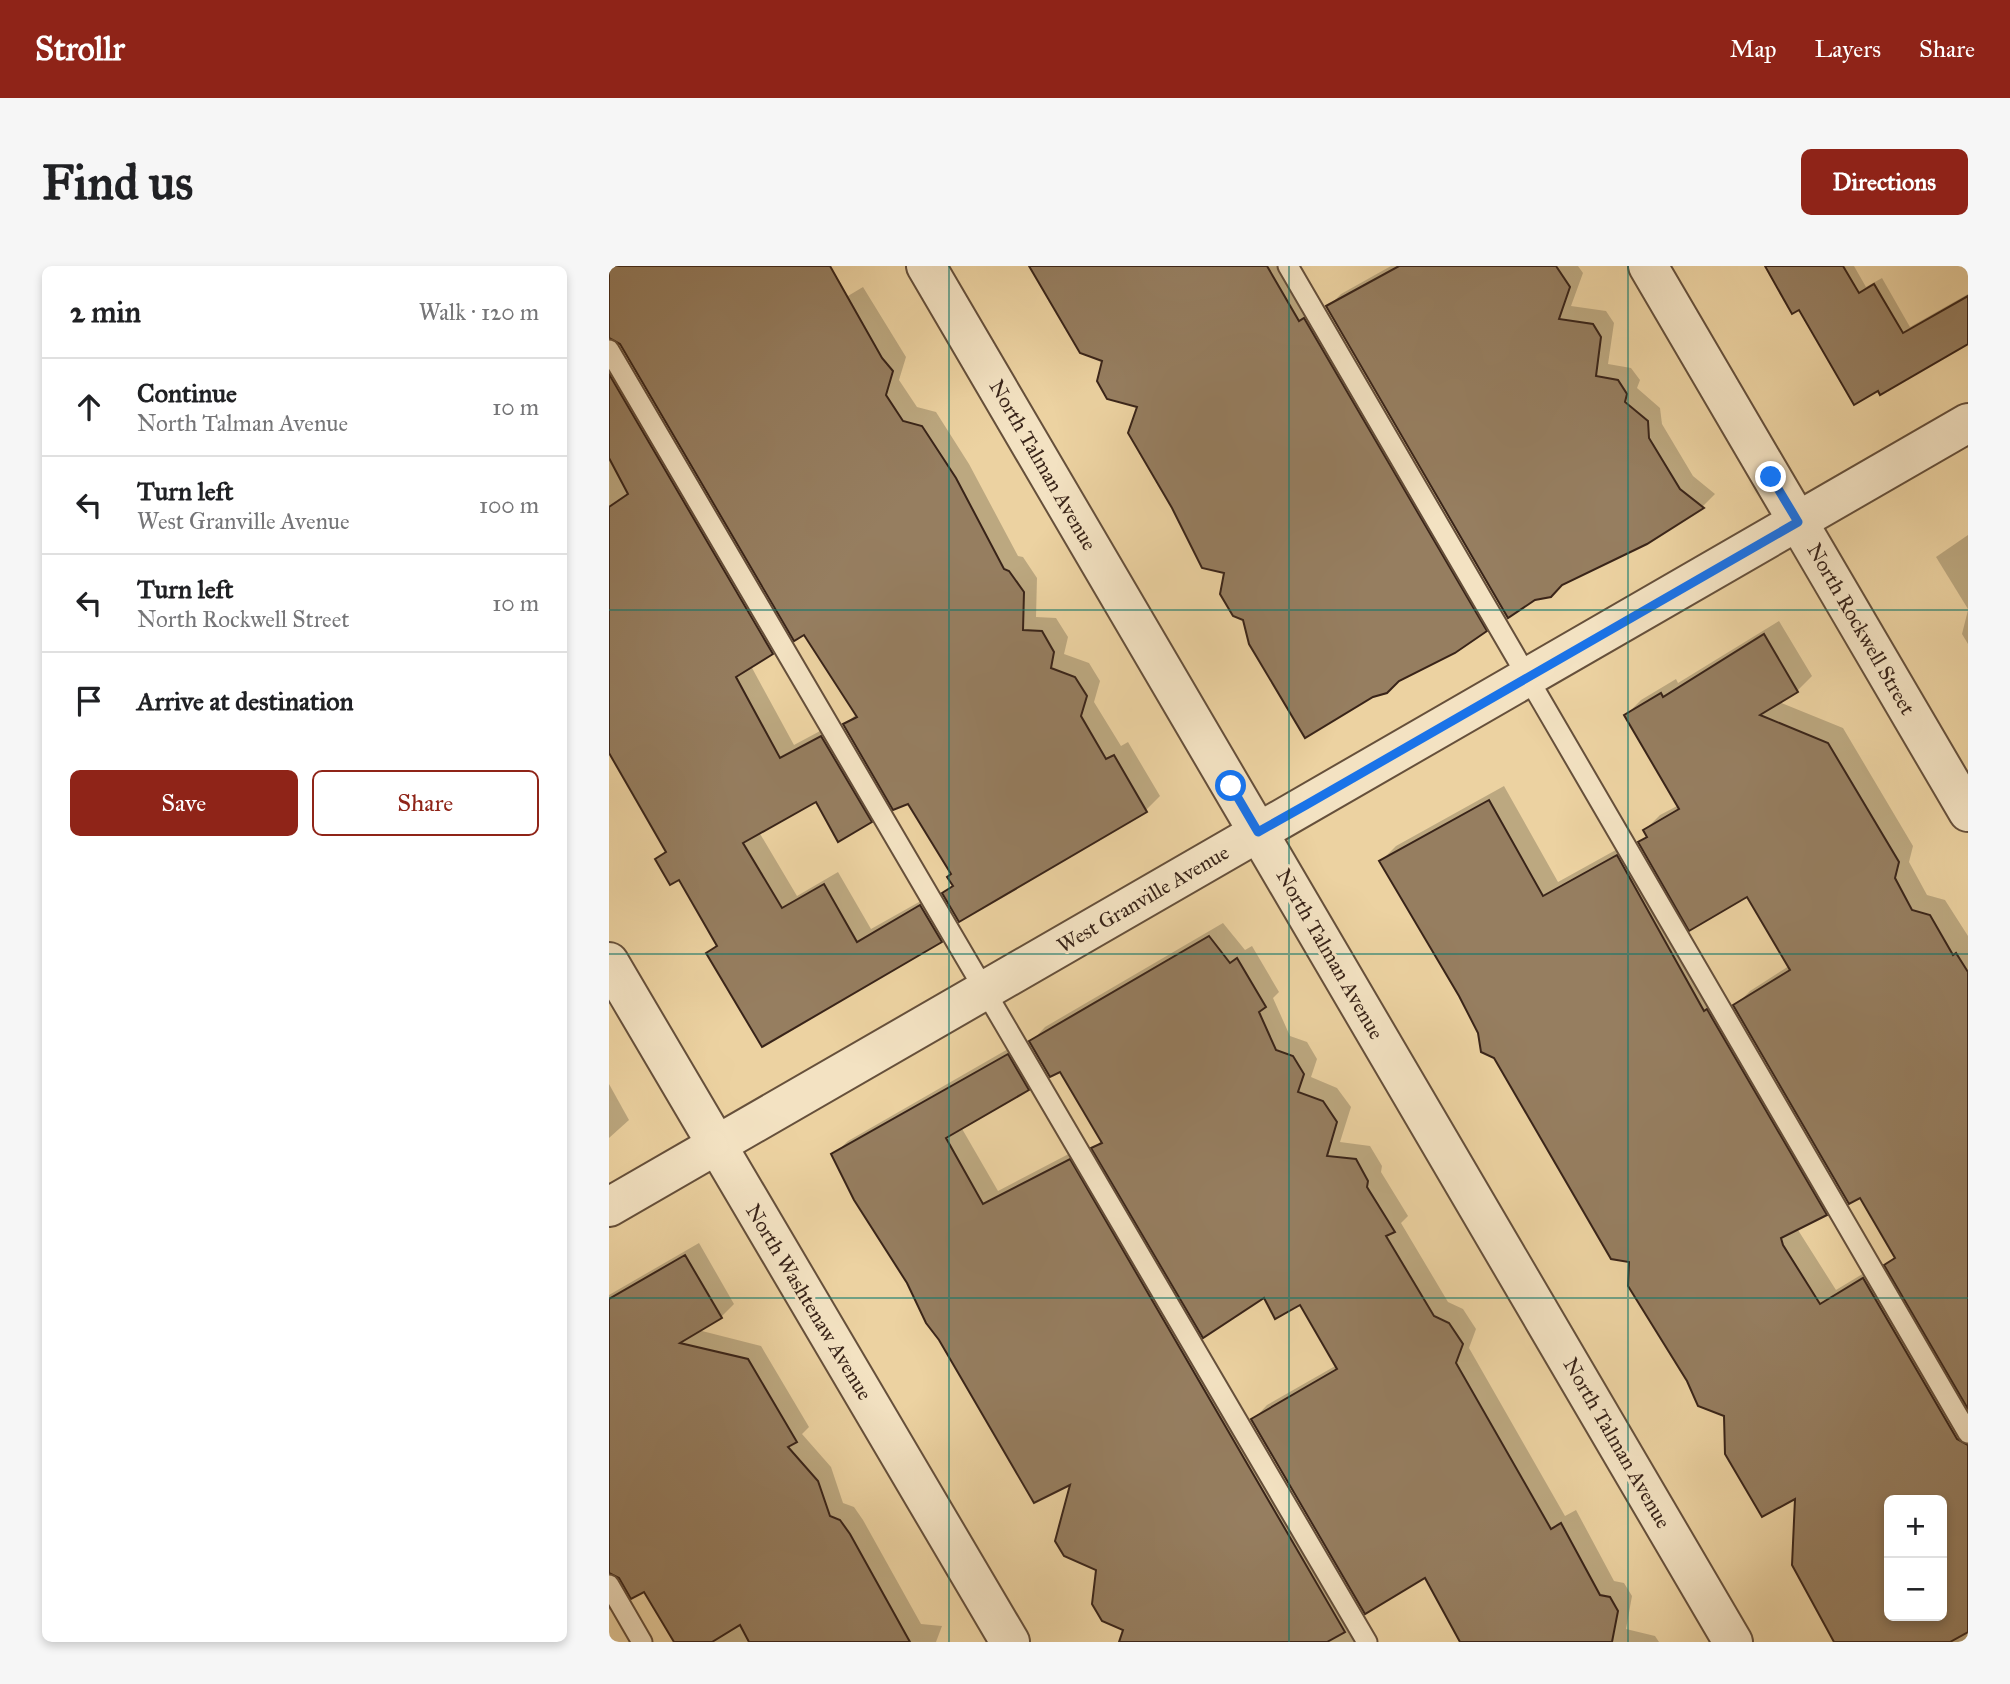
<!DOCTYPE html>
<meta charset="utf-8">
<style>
:root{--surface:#fff;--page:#f6f6f6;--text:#202124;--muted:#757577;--line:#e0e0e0;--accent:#8f2418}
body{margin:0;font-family:"IM FELL Great Primer",serif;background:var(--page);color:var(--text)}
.controls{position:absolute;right:21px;bottom:21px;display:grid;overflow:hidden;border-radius:10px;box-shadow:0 4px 10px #0003}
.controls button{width:63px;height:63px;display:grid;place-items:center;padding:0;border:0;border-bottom:2px solid var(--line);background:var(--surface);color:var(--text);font:35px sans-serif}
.stop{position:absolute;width:21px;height:21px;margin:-16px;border:5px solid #1a73e8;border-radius:50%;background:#fff}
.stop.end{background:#1a73e8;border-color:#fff;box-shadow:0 2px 7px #0008}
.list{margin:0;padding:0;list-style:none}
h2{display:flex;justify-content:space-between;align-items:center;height:91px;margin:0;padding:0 28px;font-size:30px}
h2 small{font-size:23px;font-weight:400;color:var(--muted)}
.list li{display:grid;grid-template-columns:46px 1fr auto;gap:21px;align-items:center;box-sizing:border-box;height:98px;padding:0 28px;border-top:2px solid var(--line)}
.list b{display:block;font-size:26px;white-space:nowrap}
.list p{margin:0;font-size:23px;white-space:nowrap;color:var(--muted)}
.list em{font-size:23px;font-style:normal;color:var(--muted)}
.actions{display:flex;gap:14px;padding:21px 28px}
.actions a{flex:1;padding:16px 0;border:2px solid var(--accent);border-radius:10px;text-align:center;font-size:24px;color:var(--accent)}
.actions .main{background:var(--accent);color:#fff}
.icon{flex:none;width:38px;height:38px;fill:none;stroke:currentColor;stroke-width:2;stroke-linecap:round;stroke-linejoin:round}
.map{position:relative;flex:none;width:1359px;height:1376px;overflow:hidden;border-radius:10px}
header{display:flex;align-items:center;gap:42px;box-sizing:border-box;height:98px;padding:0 35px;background:var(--accent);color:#fff}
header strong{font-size:33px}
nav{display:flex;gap:38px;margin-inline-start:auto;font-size:24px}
.intro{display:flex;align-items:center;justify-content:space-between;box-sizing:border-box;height:168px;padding:0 42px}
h1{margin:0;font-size:49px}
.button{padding:18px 32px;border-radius:10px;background:var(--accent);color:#fff;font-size:24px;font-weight:700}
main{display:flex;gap:42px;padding:0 42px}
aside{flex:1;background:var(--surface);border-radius:10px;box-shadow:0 4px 10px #0003}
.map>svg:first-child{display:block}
.shadow{fill:#0003;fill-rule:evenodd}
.building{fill:#967e60;stroke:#392419;stroke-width:2;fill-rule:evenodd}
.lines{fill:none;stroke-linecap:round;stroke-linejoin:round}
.lane-casing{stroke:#66503b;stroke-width:23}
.street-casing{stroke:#66503b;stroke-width:42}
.lane{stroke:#f3e2c2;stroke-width:19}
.street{stroke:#f3e2c2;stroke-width:38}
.route{stroke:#1a73e8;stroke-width:9}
.grid{fill:none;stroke:#0f766e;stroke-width:2;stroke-opacity:0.55}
.labels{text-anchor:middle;stroke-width:6;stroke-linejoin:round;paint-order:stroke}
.street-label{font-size:21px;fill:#392419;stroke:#f3e2c2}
</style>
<header>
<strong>Strollr</strong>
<nav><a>Map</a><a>Layers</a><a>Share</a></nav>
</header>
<div class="intro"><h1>Find us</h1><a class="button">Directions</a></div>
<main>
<aside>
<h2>2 min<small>Walk · 120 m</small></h2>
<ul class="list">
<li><svg class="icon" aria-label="ahead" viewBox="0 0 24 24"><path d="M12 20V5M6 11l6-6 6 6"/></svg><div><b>Continue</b><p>North Talman Avenue</p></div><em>10 m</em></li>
<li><svg class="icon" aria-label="left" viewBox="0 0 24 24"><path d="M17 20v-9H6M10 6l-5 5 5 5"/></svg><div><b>Turn left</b><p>West Granville Avenue</p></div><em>100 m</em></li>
<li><svg class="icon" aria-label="left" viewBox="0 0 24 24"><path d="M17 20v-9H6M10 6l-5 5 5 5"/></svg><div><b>Turn left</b><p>North Rockwell Street</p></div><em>10 m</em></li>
<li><svg class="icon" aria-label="arrive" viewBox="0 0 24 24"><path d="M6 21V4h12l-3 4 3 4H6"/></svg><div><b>Arrive at destination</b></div></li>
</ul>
<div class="actions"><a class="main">Save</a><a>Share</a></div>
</aside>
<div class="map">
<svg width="1359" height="1376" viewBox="0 0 1359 1376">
<rect width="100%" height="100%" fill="#ecd2a1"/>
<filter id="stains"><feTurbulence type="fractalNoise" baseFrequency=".00286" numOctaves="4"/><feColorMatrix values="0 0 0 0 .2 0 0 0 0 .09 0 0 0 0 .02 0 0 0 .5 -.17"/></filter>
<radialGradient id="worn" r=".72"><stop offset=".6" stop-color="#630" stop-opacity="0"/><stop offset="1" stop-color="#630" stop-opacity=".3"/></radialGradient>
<g class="shadow">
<polygon points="0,0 192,0 95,116 254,21 297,91 290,114 308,141 327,146 360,198 409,290 414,291 428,312 427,351 447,352 459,371 455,388 480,397 491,415 485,436 512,480 519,476 551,530 537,544 350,653 335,627 344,618 344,608 300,536 236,459 248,447 12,77 1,70 177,373 163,387 142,400 185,479 226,457 276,541 262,555 207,532 150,566 188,630 229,606 262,663 326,627 346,661 332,675 99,687 108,678 71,612 48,593 58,584 0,484"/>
<polygon points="422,0 679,0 890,351 876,364 635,353 617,305 531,139"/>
<polygon points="782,0 969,0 974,7 962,40 997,45 1005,57 999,98 1022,102 1031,114 1028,122 1051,142 1053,158 1084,210 1106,228 1094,240 1037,276 719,41 732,28"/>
<polygon points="1158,0 1245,0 1257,21 1273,12 1301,61 1359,28 1359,75 1272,126 1190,41"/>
<polygon points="1359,269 1359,343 1327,291"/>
<polygon points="1359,344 1359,378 1353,368"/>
<polygon points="1170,355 1203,410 1188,425 1170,436 1234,462 1304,580 1300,596 1318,629 1336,634 1359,670 1359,1139 1277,999 1287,990 1252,930 1126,740 1141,725 1180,700 1139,629 1031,577 1039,569 1036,564 1051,549 1070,539 1017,449 1032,434 1067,413 1069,417"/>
<path d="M895 520 949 616 1023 575 1232 933 1217 948 1189 964 1227 1024 1270 998 1359 1151V1376H1228L1187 1230 1116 1148 1022 995 870 766 772 595 787 580ZM1280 1234H1333V1350H1280Z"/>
<polygon points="614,657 636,684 643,680 670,726 664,732 681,770 698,776 708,793 702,811 728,822 742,841 731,876 761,880 773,900 772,906 799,950 792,957 839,1036 854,1043 867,1063 860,1082 956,1250 967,1244 1005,1315 1015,1317 1023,1330 1017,1363 1046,1370 1050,1376 853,1376 816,1310 644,1154 658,1139 728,1099 692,1036 656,1029 485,882 493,874 451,803 422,776 436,761"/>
<polygon points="413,775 433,808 419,822 352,861 389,925 475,880 765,1376 511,1376 516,1363 489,1303 464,1216 224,889 239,875"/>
<polygon points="0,818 20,854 0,872"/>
<polygon points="90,977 125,1038 112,1051 89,1064 152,1080 200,1161 193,1168 222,1201 234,1237 245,1241 254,1254 312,1358 333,1360 327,1376 68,1376 35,1324 0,1305 13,1330 0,1344 0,1029"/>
</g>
<g class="building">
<polygon points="0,0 221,0 273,92 284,105 277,129 294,155 313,160 347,212 395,303 400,305 415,326 414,364 433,365 445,386 442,402 466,411 478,430 472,450 497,493 505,489 538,546 350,656 333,627 344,620 338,611 342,608 299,538 284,544 234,458 248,451 195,369 185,375 11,78 0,72"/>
<polygon points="420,0 658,0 690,55 695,52 878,365 846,387 790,415 778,427 764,431 696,472 640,378 634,354 624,350 611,328 615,307 593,302 563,242 519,167 528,141 498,133 488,115 493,95 471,87"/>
<polygon points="790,0 947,0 961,21 950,53 984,58 992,71 987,110 1009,114 1018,128 1016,136 1039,155 1040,172 1071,223 1095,242 1038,278 953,319 942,331 926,334 899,352 717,40"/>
<polygon points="1156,0 1234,0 1250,27 1265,18 1294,67 1359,30 1359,78 1271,129 1269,125 1245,139 1190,44 1183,48"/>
<polygon points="0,108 164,388 127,411 171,492 212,470 263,556 229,576 207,536 134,577 173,642 215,618 248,676 311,639 333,676 153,781 97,687 108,680 70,614 61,619 46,593 57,586 0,487 0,241 19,228 0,192"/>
<polygon points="1155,368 1189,426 1151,449 1219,477 1290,596 1286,612 1303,644 1321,649 1344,689 1347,687 1359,706 1359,1143 1275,999 1286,992 1251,932 1240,938 1124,739 1181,704 1138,631 1080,665 1029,576 1038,571 1034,564 1070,543 1015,449 1052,427 1054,431"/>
<path d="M880 534 934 630 1008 589 1095 745 1098 743 1103 752 1218 949 1172 972 1174 979 1211 1038 1254 1012 1348 1173 1359 1179V1366L1341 1376H1225L1183 1299 1186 1233 1153 1251 1116 1188 1115 1150 1089 1140 1078 1115 1019 1020 1020 996 1002 993 885 792 872 786 869 767 850 730 770 595ZM1280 1234H1333V1350H1280Z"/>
<polygon points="600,670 621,697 628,692 657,741 650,746 667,784 684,790 695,808 689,826 714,835 728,856 718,890 747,893 759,915 758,921 786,966 777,970 825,1050 840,1057 854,1078 847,1097 942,1263 952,1257 991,1329 1001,1331 1009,1345 1003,1376 851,1376 816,1312 756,1348 642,1153 728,1103 691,1039 666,1053 655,1032 594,1072 482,882 493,877 451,806 441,811 420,775"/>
<polygon points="399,788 420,824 337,872 374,938 461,893 736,1366 718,1376 510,1376 514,1364 493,1355 483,1338 487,1304 455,1290 446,1275 461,1219 425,1237 330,1074 317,1057 298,1017 245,934 222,888"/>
<polygon points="76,989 113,1052 71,1077 139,1093 188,1176 179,1181 209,1215 221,1250 231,1254 241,1268 301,1376 140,1376 131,1359 103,1376 65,1376 35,1326 22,1333 10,1312 0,1307 0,1033"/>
</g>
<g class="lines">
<g class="lane-casing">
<g id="lane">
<polyline points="679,0 1359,1167"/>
<polyline points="0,84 758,1376"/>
<polyline points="0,1319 33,1376"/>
</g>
</g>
<g class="street-casing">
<g id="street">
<polyline points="317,0 1124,1376"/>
<polyline points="1039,0 1359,546"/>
<polyline points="0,696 401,1376"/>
<polyline points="0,941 1359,157"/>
</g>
</g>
<use href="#lane" class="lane"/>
<use href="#street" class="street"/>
</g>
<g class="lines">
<polyline class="route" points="622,520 649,566 697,539 1189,256 1162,211"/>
</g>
<path class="grid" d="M340 0V1376M680 0V1376M1019 0V1376M0 344H1359M0 688H1359M0 1032H1359"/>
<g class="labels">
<g class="street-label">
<text transform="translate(434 199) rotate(60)" y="7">North Talman Avenue</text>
<text transform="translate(1252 363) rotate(60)" y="7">North Rockwell Street</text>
<text transform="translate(534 633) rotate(-30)" y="7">West Granville Avenue</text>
<text transform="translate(721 688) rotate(60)" y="7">North Talman Avenue</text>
<text transform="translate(200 1036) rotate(59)" y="7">North Washtenaw Avenue</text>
<text transform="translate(1008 1177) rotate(60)" y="7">North Talman Avenue</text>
</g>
</g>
<rect width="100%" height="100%" filter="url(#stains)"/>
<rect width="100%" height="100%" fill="url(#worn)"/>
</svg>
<div class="controls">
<button>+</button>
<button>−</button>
</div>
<div class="stop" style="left:622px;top:520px"></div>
<div class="stop end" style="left:1162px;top:211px"></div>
</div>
</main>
